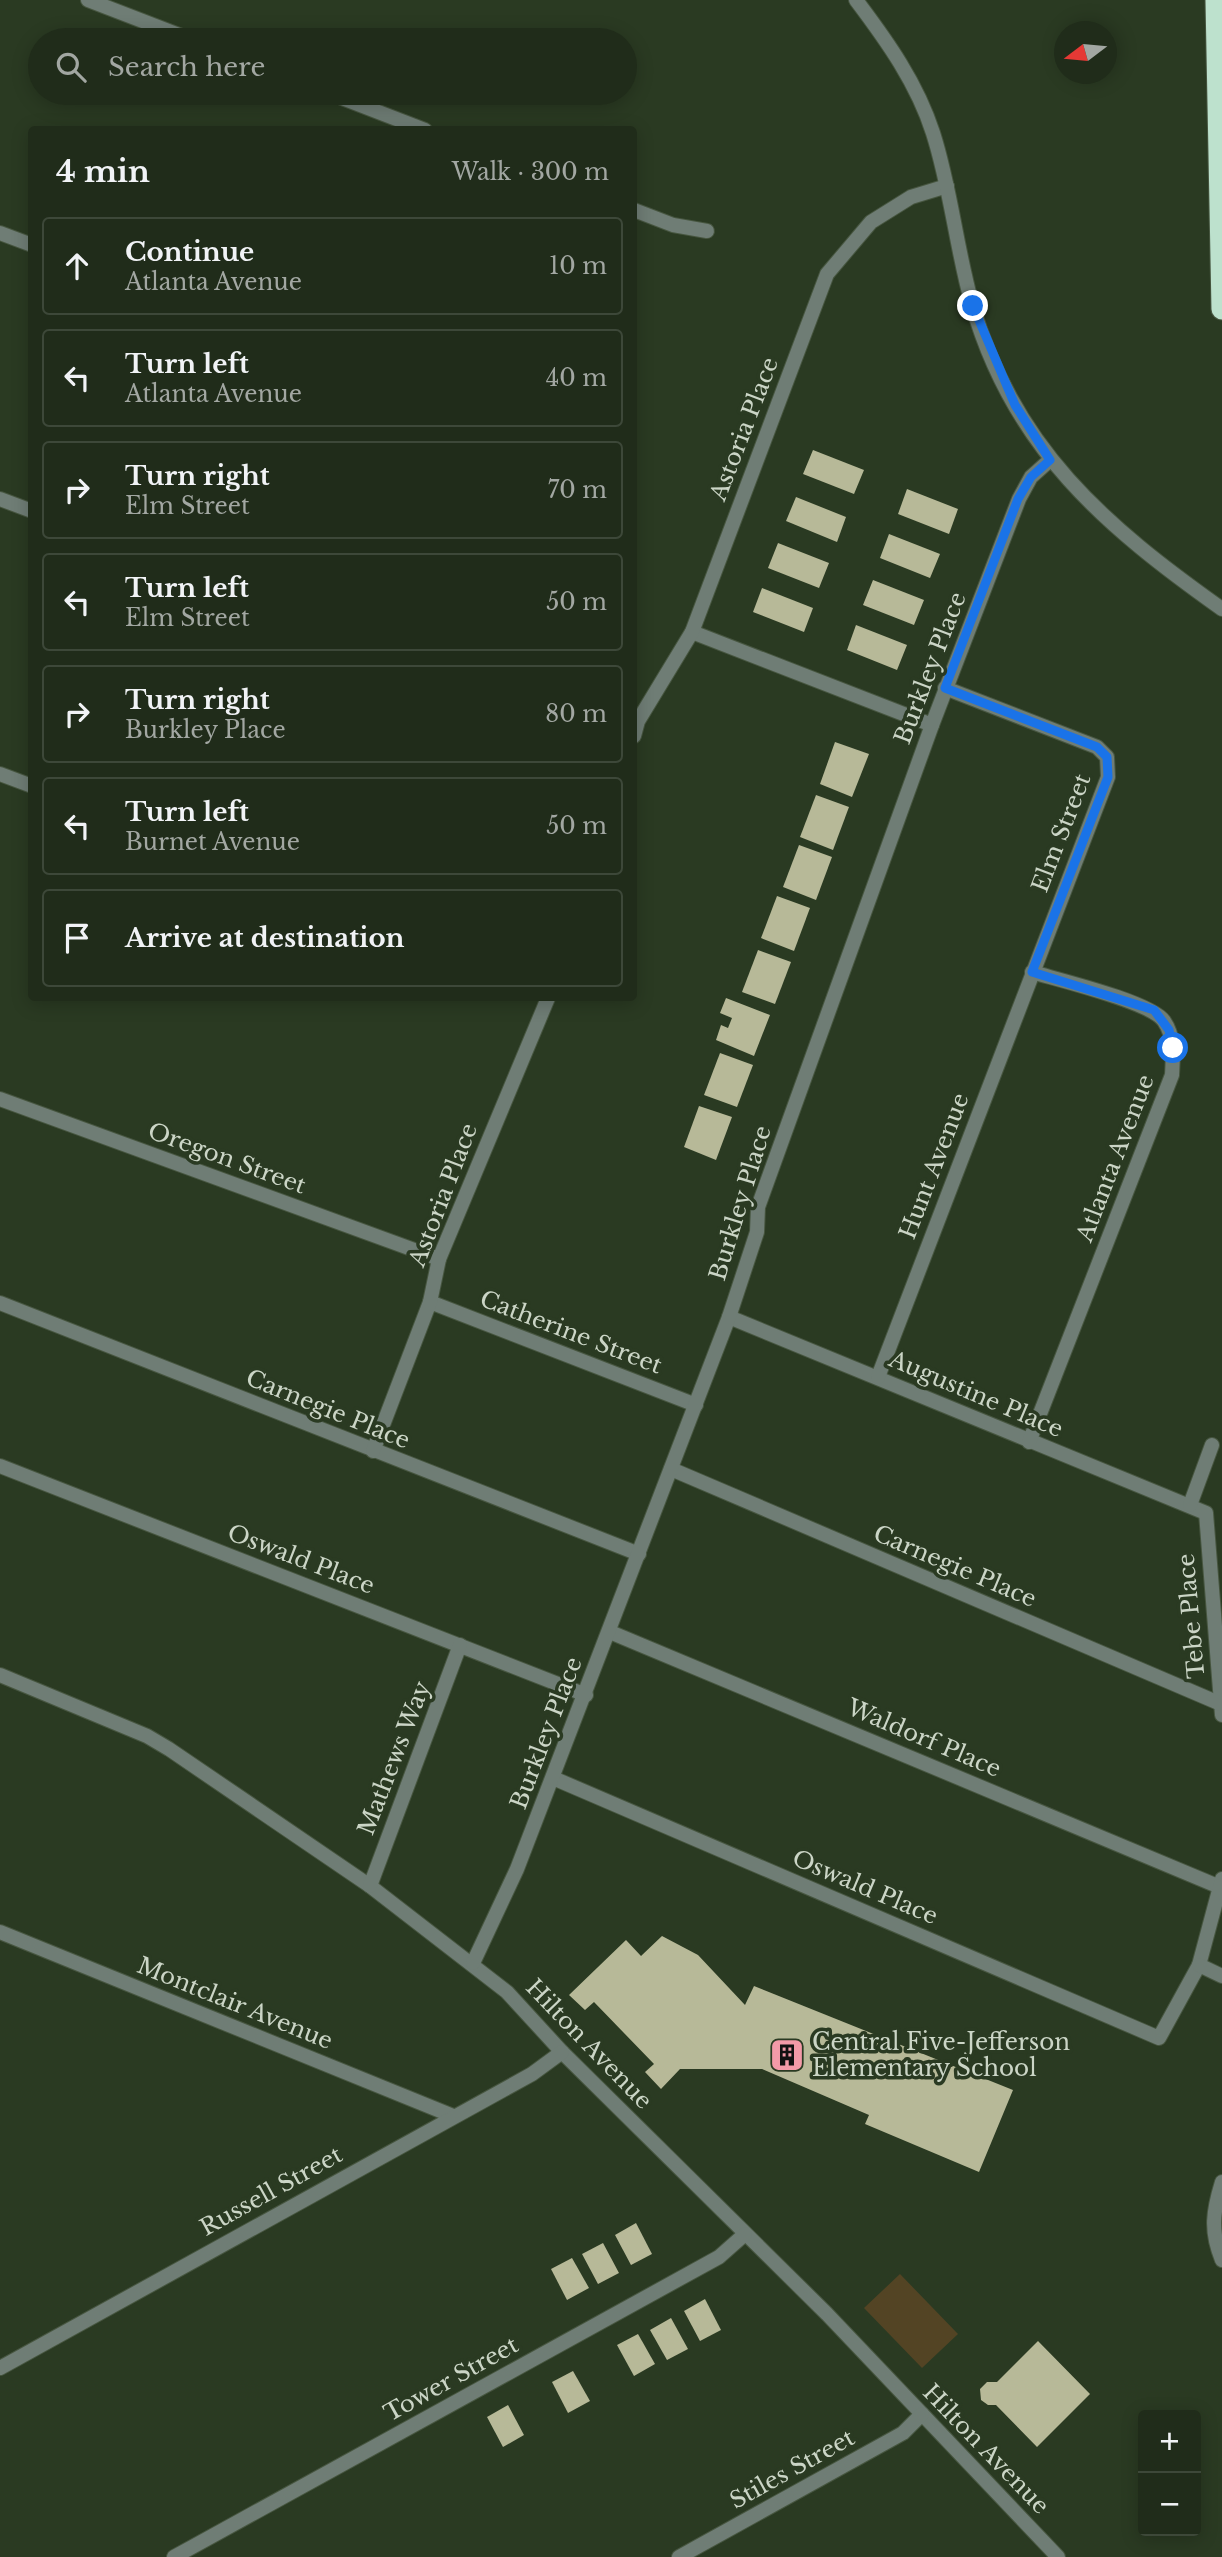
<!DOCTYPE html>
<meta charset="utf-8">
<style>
:root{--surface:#202c1a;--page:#2d3827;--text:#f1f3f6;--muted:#a2a7a2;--line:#3d4839}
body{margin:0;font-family:"Libre Baskerville",serif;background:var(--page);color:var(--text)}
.controls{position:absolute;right:21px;bottom:21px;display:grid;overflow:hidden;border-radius:7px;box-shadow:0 4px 18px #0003}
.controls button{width:63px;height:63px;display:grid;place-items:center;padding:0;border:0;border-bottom:2px solid var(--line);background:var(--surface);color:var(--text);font:35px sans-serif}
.compass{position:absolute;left:1054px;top:21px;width:63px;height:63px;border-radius:50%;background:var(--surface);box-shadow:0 4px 18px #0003;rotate:254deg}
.stop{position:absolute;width:21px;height:21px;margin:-16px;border:5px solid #1a73e8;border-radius:50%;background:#fff}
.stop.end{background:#1a73e8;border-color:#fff;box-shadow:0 2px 7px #0008}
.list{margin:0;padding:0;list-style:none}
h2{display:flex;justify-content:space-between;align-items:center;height:91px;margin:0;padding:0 28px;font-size:30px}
h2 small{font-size:23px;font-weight:400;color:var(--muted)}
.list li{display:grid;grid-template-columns:46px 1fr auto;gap:21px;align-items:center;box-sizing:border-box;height:98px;margin:0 14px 14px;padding:0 14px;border:2px solid var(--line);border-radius:7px}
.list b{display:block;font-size:26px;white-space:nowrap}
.list p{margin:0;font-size:23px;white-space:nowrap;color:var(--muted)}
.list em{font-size:23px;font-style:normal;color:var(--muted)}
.icon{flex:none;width:38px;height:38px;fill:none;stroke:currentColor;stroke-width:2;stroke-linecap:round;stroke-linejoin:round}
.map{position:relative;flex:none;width:1222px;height:2557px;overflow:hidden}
.search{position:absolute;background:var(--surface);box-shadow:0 4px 18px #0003;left:28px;top:28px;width:609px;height:77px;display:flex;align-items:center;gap:18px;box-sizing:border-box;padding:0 24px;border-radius:38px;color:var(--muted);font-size:26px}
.panel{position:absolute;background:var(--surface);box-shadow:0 4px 18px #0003;left:28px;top:126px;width:609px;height:875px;border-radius:7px}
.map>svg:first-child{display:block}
.green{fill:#534424}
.building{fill:#b7b998}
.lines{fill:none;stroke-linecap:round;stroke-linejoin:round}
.minor-casing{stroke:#475640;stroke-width:16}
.tertiary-casing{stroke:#475640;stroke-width:16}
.motorway-casing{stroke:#475640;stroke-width:23}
.minor{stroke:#6f7d75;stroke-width:14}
.tertiary{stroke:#6f7d75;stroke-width:14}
.motorway{stroke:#bde1cd;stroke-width:21}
.route{stroke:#1a73e8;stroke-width:9}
.labels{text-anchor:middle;stroke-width:7;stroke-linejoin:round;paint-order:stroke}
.street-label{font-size:23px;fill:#cbd5c6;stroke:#2a3a22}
.poi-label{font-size:23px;fill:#cbd5c6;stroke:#2a3a22;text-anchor:start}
</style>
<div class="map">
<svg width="1222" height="2557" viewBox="0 0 1222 2557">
<rect width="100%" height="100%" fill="#2a3a22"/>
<polygon class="green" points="900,2274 958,2334 922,2368 864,2308"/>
<g class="building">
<polygon points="813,450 864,470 854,494 803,474"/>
<polygon points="907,489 958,509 949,534 898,514"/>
<polygon points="796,497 846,517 837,542 786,521"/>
<polygon points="889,534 940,554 930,578 880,558"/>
<polygon points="778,543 829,563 819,588 768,568"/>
<polygon points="873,580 924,600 914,625 863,605"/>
<polygon points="762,588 813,608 804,632 753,612"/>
<polygon points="856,625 907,645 897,670 847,650"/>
<polygon points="835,742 869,754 852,797 820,784"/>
<polygon points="816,795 849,807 833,850 800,837"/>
<polygon points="799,845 832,857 816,900 783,887"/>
<polygon points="777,896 810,908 794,951 761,938"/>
<polygon points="758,950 791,962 775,1004 742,992"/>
<polygon points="726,998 770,1015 754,1056 716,1040 721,1025 728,1028 732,1018 720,1013"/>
<polygon points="720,1053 753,1065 737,1107 704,1095"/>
<polygon points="699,1106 732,1117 716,1160 684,1147"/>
<polygon points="662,1936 698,1955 745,2005 754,1986 1013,2090 979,2172 865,2124 869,2115 762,2069 680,2069 661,2089 645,2072 654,2064 594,2002 585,2010 569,1995 626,1940 641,1956"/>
<polygon points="636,2223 652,2254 631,2265 615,2235"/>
<polygon points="603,2243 619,2273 598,2284 582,2254"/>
<polygon points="572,2258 589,2288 567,2300 551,2269"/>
<polygon points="705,2299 721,2330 700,2341 684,2311"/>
<polygon points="671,2318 688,2349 667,2360 650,2330"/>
<polygon points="638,2334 655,2364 634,2376 617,2345"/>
<polygon points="1038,2341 1090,2394 1037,2447 996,2405 988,2405 981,2400 980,2389 987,2382 997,2382"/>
<polygon points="573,2371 590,2401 568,2413 552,2382"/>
<polygon points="508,2405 524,2435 503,2447 487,2417"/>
</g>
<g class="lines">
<g class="minor-casing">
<g id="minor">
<polyline points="88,0 192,40"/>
<polyline points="329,93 425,130"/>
<polyline points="634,210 673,225 707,231"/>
<polyline points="0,233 32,245"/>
<polyline points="0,499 32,511"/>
<polyline points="692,632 932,725"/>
<polyline points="634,736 638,721 692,632 827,274 871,222 911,197 947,186"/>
<polyline points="0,774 32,786"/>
<polyline points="0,1099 439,1259"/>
<polyline points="430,1302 696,1405"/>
<polyline points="0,1303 639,1554"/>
<polyline points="729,1317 1206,1513 1222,1715"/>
<polyline points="878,1377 1108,777 1107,757 1097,747 945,688"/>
<path d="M1029 1442 1172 1075C1173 1057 1175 1037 1164 1021 1151 1002 1059 980 1032 972"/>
<polyline points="373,1451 430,1302 439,1259 548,998"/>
<polyline points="0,1466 586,1695"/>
<polyline points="671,1469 1221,1704"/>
<polyline points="1190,1505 1212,1445"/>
<polyline points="610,1632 1220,1887"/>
<polyline points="0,1675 147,1736 169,1749 370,1886 507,1992 562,2052 827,2314 1058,2557"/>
<polyline points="553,1778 1159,2038 1199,1965 1222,1879"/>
<polyline points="370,1886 460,1645"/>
<polyline points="0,1932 453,2116"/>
<polyline points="473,1963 517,1869 729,1317 757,1232 758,1207 932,725 1019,499 1031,477 1050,460"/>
<polyline points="1199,1965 1222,1976"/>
<path d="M1222 2182C1213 2211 1210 2231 1222 2260"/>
<polyline points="0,2368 532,2074 562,2052"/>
<polyline points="174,2557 719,2257 745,2234"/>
<polyline points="679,2557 903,2433 922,2414"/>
</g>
</g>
<g class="tertiary-casing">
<path id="tertiary" d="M856 0C887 41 917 83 933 133 951 189 956 247 972 304 1013 448 1105 526 1222 609"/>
</g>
<g class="motorway-casing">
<polyline id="motorway" points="1216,0 1222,309"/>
</g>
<use href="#minor" class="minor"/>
<use href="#tertiary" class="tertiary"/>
<use href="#motorway" class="motorway"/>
</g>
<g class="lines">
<polyline class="route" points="973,306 1015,405 1050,460 1031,477 1018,499 945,688 1097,747 1107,757 1108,777 1032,972 1154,1010 1169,1030 1173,1048"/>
</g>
<defs>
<g id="building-square" transform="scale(1.75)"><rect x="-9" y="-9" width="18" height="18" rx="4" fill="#f39aa8" stroke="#2a3a22"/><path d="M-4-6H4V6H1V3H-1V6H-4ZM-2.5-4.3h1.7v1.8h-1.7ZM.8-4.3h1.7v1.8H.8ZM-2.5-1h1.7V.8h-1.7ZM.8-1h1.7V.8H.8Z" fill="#111"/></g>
</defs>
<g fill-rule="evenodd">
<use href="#building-square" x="787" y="2055"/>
</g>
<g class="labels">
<g class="street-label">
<text transform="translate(744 429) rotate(-69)" y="8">Astoria Place</text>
<text transform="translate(930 668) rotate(-69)" y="8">Burkley Place</text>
<text transform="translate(1061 833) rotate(-69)" y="8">Elm Street</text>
<text transform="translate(227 1158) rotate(20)" y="8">Oregon Street</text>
<text transform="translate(1115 1158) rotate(-69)" y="8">Atlanta Avenue</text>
<text transform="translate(934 1166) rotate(-69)" y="8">Hunt Avenue</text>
<text transform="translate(443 1195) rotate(-69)" y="8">Astoria Place</text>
<text transform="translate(740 1203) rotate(-73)" y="8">Burkley Place</text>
<text transform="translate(571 1332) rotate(21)" y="8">Catherine Street</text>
<text transform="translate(976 1394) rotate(23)" y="8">Augustine Place</text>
<text transform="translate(328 1409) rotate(22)" y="8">Carnegie Place</text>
<text transform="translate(301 1559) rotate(21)" y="8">Oswald Place</text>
<text transform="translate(955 1566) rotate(23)" y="8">Carnegie Place</text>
<text transform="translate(1191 1616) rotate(-95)" y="8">Tebe Place</text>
<text transform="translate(546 1733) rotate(-69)" y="8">Burkley Place</text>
<text transform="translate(924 1738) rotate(23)" y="8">Waldorf Place</text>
<text transform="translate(394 1758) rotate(-69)" y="8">Mathews Way</text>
<text transform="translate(865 1887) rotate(23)" y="8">Oswald Place</text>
<text transform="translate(235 2003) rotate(22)" y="8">Montclair Avenue</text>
<text transform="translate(589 2044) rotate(46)" y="8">Hilton Avenue</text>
<text transform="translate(271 2191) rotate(-29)" y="8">Russell Street</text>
<text transform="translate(451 2379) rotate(-29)" y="8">Tower Street</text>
<text transform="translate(986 2449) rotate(46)" y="8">Hilton Avenue</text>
<text transform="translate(792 2469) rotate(-29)" y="8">Stiles Street</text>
</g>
<g class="poi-label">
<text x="812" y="2050">Central Five-Jefferson<tspan x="812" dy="26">Elementary School</tspan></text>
</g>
</g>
</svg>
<div class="controls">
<button>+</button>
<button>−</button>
</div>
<svg class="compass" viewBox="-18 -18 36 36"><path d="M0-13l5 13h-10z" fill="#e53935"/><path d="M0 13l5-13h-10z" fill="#a2a7a2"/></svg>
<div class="stop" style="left:1173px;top:1048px"></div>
<div class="stop end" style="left:973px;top:306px"></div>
<div class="search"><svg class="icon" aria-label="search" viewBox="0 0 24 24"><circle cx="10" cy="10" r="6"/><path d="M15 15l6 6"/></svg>Search here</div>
<section class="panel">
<h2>4 min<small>Walk · 300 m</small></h2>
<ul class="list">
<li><svg class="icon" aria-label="ahead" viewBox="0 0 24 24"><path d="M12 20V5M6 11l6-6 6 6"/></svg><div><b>Continue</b><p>Atlanta Avenue</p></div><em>10 m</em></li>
<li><svg class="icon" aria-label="left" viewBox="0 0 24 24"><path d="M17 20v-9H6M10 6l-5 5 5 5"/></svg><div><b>Turn left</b><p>Atlanta Avenue</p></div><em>40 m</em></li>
<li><svg class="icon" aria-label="right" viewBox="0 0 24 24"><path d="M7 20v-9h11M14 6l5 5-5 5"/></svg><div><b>Turn right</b><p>Elm Street</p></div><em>70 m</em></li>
<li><svg class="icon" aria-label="left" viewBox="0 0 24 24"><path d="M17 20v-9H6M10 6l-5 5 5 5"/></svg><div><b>Turn left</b><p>Elm Street</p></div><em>50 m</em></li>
<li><svg class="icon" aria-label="right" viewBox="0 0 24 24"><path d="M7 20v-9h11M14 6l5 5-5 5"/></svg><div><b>Turn right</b><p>Burkley Place</p></div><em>80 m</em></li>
<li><svg class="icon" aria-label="left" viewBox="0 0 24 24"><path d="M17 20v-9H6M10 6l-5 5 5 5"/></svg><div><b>Turn left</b><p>Burnet Avenue</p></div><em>50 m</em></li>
<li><svg class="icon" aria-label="arrive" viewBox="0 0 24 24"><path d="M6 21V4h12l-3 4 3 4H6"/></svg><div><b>Arrive at destination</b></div></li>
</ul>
</section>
</div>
